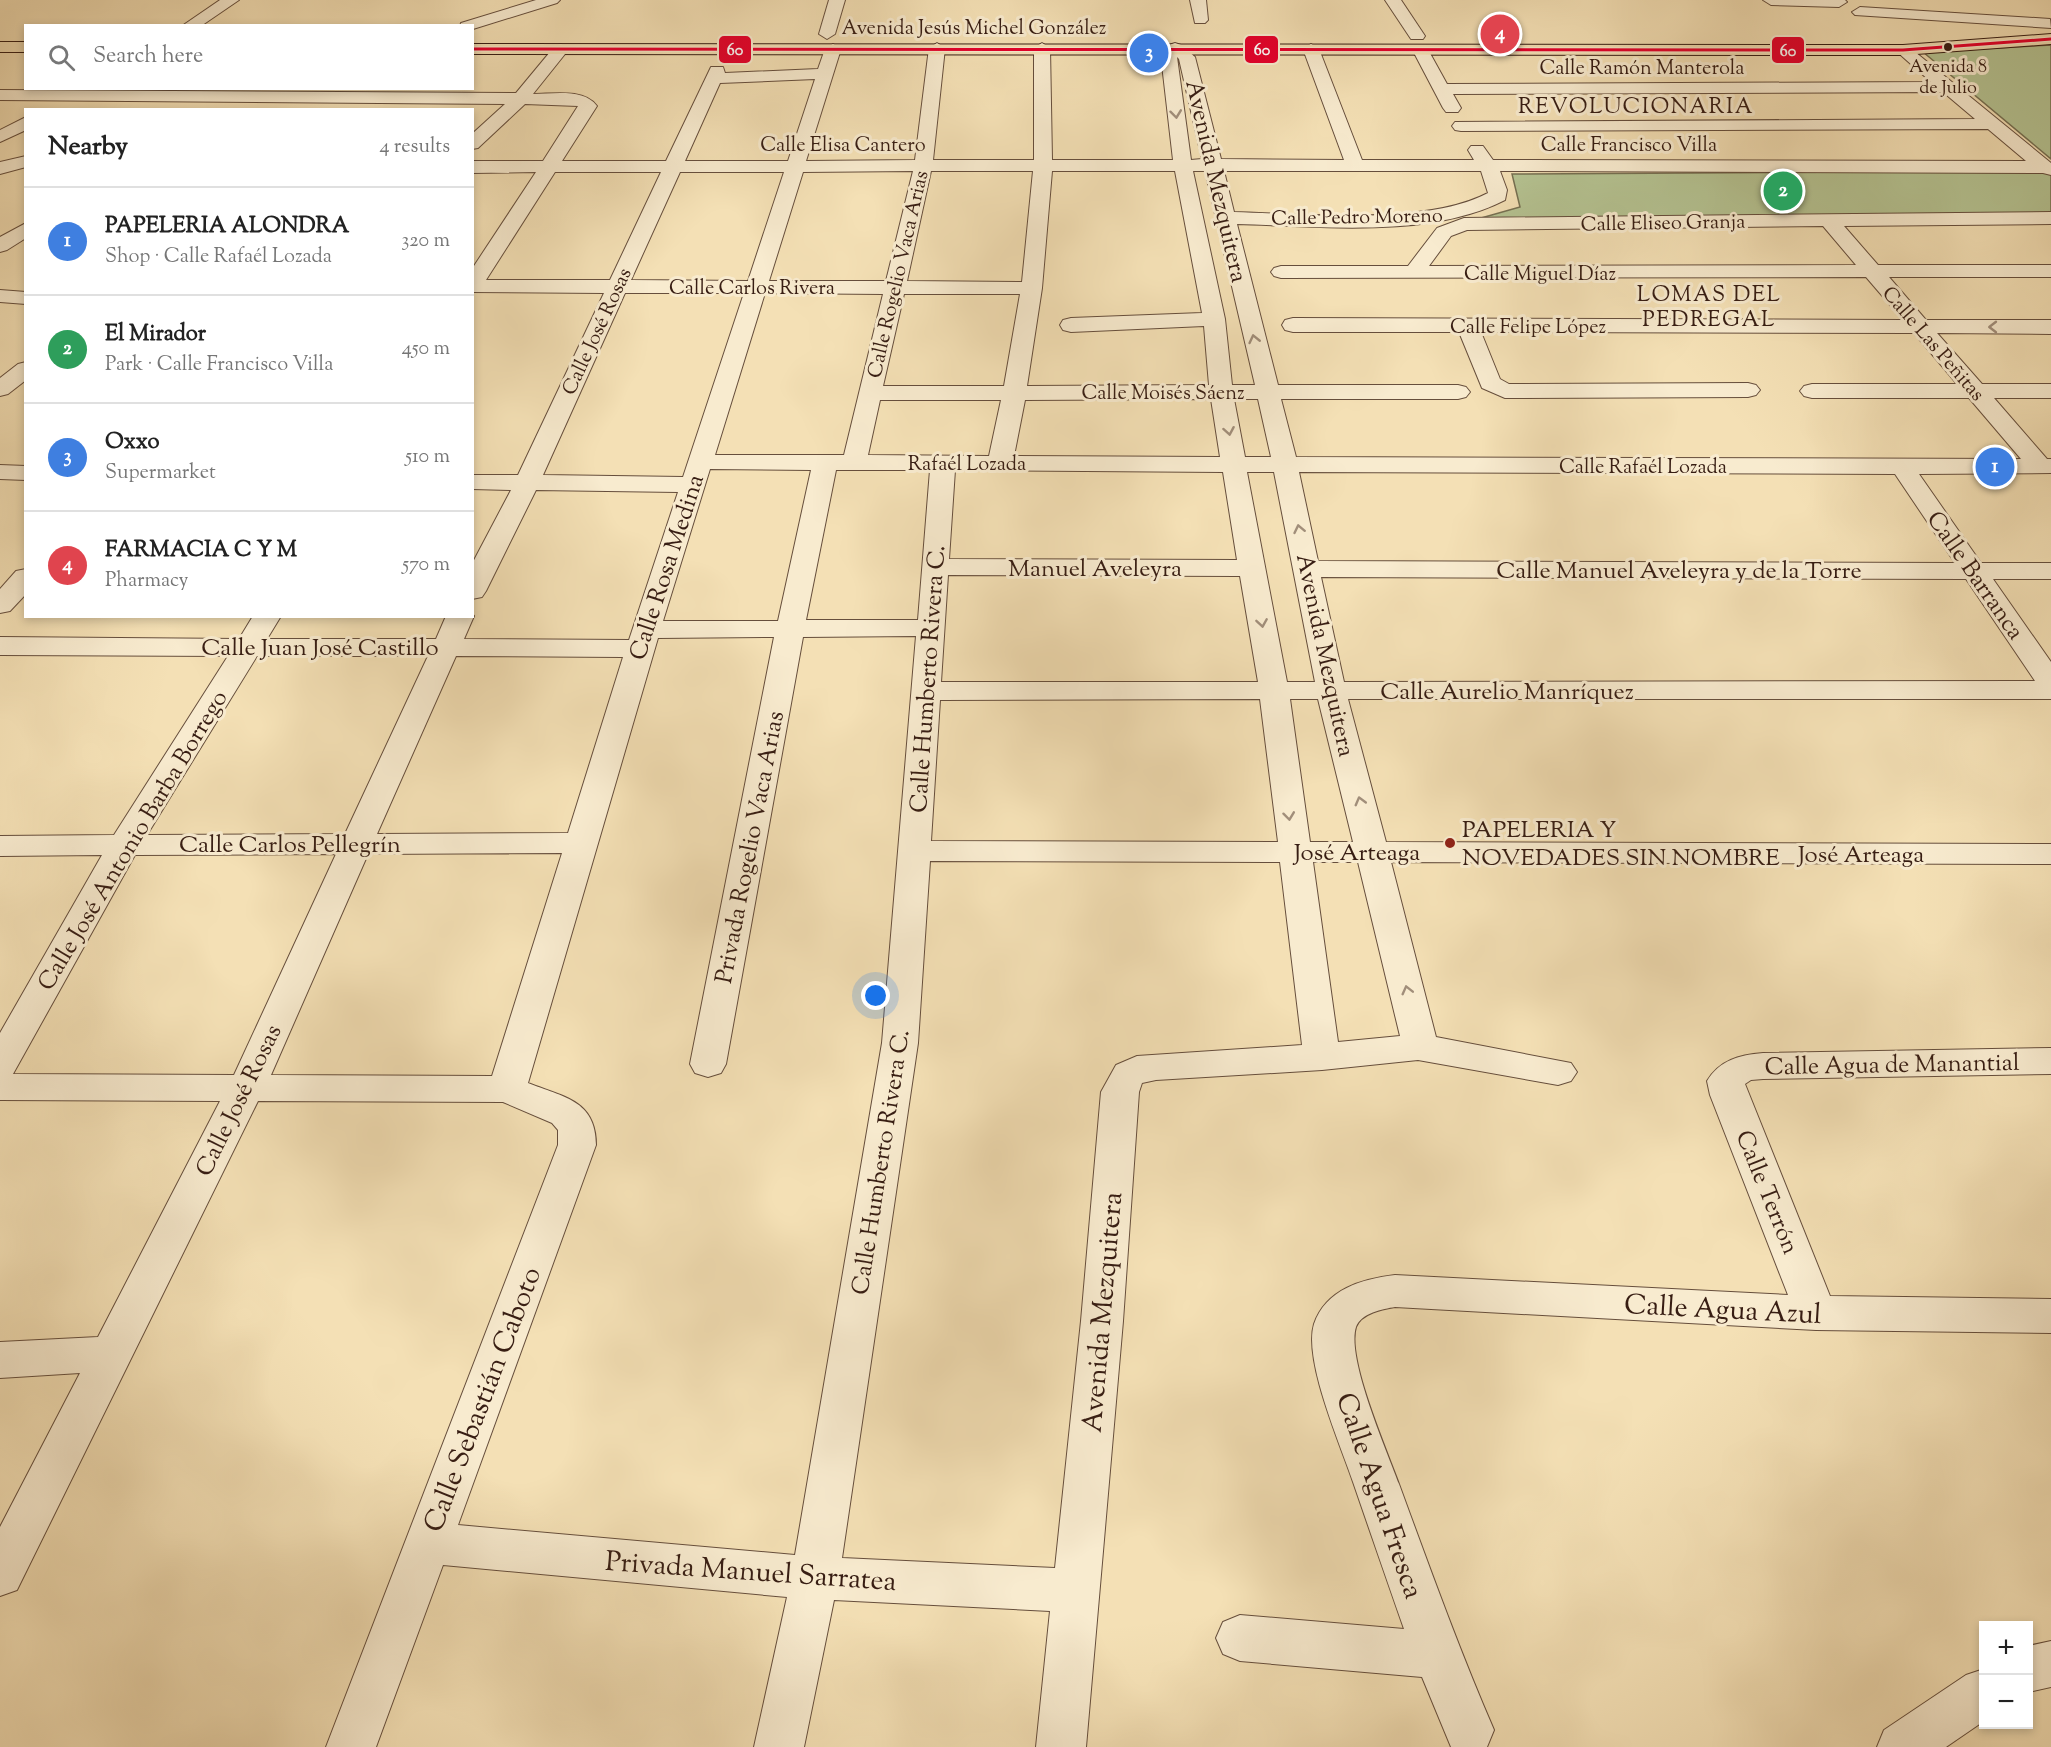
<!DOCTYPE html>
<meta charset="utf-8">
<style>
:root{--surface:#fff;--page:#f6f6f6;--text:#222;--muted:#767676;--line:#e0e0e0;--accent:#8f2418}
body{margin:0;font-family:"Sorts Mill Goudy",serif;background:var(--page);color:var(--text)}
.controls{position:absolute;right:18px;bottom:18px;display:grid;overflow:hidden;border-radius:0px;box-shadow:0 3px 9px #0003}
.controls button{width:54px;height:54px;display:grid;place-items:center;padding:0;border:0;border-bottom:2px solid var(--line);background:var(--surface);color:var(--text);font:30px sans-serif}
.you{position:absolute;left:876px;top:996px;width:21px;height:21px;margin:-15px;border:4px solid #fff;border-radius:50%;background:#1a73e8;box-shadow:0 0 0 9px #1a73e833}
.badge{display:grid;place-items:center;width:39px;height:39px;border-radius:50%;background:var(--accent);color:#fff;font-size:20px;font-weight:700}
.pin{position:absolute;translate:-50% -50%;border:3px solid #fff;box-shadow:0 2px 6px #0006}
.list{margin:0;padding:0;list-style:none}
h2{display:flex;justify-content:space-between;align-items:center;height:78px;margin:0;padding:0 24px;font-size:26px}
h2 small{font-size:20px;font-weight:400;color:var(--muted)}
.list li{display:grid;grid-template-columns:39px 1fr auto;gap:18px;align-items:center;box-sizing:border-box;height:108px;padding:0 24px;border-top:2px solid var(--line)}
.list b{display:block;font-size:22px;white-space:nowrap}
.list p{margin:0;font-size:20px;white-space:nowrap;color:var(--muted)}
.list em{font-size:20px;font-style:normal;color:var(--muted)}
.icon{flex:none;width:33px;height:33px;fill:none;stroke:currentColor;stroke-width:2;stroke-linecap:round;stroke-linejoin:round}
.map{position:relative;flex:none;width:2051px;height:1747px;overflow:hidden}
.search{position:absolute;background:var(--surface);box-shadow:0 3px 9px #0003;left:24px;top:24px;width:450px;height:66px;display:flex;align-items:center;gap:15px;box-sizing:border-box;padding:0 21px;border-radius:0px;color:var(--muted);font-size:22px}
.panel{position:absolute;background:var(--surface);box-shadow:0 3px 9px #0003;left:24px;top:108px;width:450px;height:510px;border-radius:0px}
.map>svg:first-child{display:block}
.green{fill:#b5c392;stroke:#767052;stroke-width:1.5}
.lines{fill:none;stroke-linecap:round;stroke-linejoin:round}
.street-casing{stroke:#664e3c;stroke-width:2}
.primary-casing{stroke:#371d13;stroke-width:2}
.street{fill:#f8ebcf;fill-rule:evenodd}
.primary{fill:#f4e0b5;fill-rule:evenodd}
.bus-1-casing{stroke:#f8ebcf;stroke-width:5}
.bus-1{stroke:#e4002b;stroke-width:3}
.oneway{stroke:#a18e7a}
.bus-dot{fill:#371d13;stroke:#f8ebcf;stroke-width:2}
.poi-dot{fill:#8f2418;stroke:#f8ebcf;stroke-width:2}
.labels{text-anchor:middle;stroke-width:6;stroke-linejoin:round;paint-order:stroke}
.far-bus-label{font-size:18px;fill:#371d13;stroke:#f8ebcf}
.far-street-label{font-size:20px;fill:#371d13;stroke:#f8ebcf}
.far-neighbourhood-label{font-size:22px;letter-spacing:1.5px;fill:#371d13;stroke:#f8ebcf}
.street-label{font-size:24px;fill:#371d13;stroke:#f8ebcf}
.poi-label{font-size:24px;fill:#371d13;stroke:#f8ebcf;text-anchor:start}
.near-street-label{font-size:28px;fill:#371d13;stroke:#f8ebcf}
.line-badge{stroke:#f8ebcf;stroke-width:2}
.badge-label{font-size:16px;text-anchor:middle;font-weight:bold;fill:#fff}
</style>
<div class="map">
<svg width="2051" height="1747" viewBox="0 0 2051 1747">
<rect width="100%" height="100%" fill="#f4e0b5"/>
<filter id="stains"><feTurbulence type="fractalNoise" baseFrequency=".00333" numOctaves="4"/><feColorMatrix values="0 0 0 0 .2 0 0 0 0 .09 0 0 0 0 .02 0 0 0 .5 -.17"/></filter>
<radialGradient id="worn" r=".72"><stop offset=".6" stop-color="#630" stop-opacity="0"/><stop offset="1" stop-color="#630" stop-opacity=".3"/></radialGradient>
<g class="green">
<polygon points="2051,45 2051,159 1923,52"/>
<polygon points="2043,171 2051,173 2051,215 1467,222 1520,207 1512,174"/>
</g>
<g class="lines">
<g class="street-casing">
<g id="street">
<polygon points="220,0 239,0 201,26 182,26"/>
<polygon points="536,0 560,0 557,3 473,29 472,26 460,26 461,23"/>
<polygon points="829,0 845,0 835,34 827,39 819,34"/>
<polygon points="1190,0 1206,0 1208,20 1205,23 1195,23"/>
<polygon points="1385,0 1401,0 1425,36 1423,39 1411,39"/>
<polygon points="1763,0 1845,0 1847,2 1839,7 1771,5"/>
<polygon points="1860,7 2050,19 2051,28 1855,15 1852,12"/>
<path d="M937 43 945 48 933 160H1034V48L1042 43 1050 48 1052 160H1173L1161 56 1169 45 1175 43 1181 45 1195 57 1221 159 1344 160 1303 49 1311 44 1319 49 1362 160H1474L1468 150 1471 146H1483L1493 160 2026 161 1988 129 1461 131 1455 130 1452 126 1455 122 1975 119 1943 92 1453 94 1461 108 1458 112H1446L1443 108 1412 49 1414 46H1426L1447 84 1931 82 1895 50 1897 47H1909L2051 163V175L2043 173 1500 171 1507 190 1505 200C1429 239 1321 226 1237 224L1278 385H1458L1466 387 1470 392 1466 397 1458 399H1281L1296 457 2021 459 1969 398H1812L1804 396 1800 391 1804 386 1812 384H1957L1914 333 1481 332 1500 379 1509 384 1748 383 1756 385 1760 390 1756 395 1748 397 1505 398 1482 388 1459 332H1293L1285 330 1282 325 1285 320 1293 318 1903 320 1866 277 1281 278 1274 276 1271 272 1274 268 1281 266H1408L1437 228 1464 218 2051 212V224L1844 226 1878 265H2051V277H1889L1926 320H2051V334L1937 333 1982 384H2051V398H1994L2047 459H2051V473L1919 474 1981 563H2051V579H1993L2051 662V699H1348L1386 842 2051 844V864L1391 862 1436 1037 1571 1063 1577 1072 1571 1081 1558 1085 1418 1060 1322 1070 1156 1080 1142 1083 1139 1092 1123 1321 1086 1747H1036L1050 1611 834 1600 804 1747H754L787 1597 443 1565 376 1747H326L558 1145V1130L552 1123 503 1102 258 1101 17 1590 0 1596V1527L80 1373 0 1378V1342L98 1337 220 1101 0 1100V1033L102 855 0 856V836L114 835 228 656 0 655V637L239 639 253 616H281L267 639H436L446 616H472V614L474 616 464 639 629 640 678 492 536 490 486 591 482 597 472 599V564L511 490 472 489V475H518L604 293 472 292V269L536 172 472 173V161H543L578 106 525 104 478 148 472 149V134L505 104 0 100V90L516 93 555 46 561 44 569 49 533 94C553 94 584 88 597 106L562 161H666L711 67H723L725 73 818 69 825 49 833 44 841 49 806 161 915 160 929 48ZM1177 57 1179 59 1202 159 1191 160ZM815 79 788 161H685L720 83ZM913 171 886 281H769L803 172ZM931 171H1033L1022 282 907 281ZM1052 171H1175L1202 313 1071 318 1063 320 1060 325 1063 330 1071 332 1204 326 1209 385 1027 386 1042 288ZM1193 171H1205L1255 385H1232L1225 319ZM1224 171H1481L1488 193C1425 226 1306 214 1234 212ZM555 172H661L610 280H486ZM680 172H784L748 281 631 280ZM1823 226 1856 265 1429 266 1451 236 1467 230ZM625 293H744L683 477 543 475ZM765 293 883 294 844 455H715ZM904 294H1020L1004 386H883ZM1211 399 1220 457 1014 456 1025 400ZM1234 399H1258L1271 457H1245ZM880 400H1001L989 456 868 455ZM710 469 811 470 778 621H663ZM836 470H930L918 620H806ZM955 470 1223 472 1237 560 949 559ZM1247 472H1274L1315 682H1287ZM1299 472 1895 474 1955 563 1318 561ZM948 575 1240 576 1258 682H941ZM1321 577 1966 579 2035 681 1344 682ZM916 636 882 1043 795 1555 458 1525 596 1145C596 1100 563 1097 528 1083L658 638 774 637 690 1064 695 1073 708 1077 721 1073 726 1064 803 637ZM257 656H428L345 834 147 835ZM456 656 623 657 568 833 377 834ZM1260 699 1278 842 931 841 940 700ZM1290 699H1318L1353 842H1310ZM562 853 492 1076 271 1075 368 854ZM336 854 234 1075 13 1074 135 855ZM930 861 1280 862 1302 1045 1137 1056 1116 1065 1101 1092 1081 1321 1055 1568 842 1558 918 1043ZM1313 862H1358L1400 1036 1338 1042Z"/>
<polygon points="26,117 26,130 0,142 0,130"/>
<polygon points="26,156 26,167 0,174 0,162"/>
<polygon points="26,223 26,238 7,250 0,252 0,237"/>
<polygon points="0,290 26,292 26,304 0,302"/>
<polygon points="26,362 26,380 8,394 0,396 0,378 18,364"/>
<polygon points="0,465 26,466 26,480 0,479"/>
<polygon points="26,569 26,594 10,611 0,613 0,589 16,571"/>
<path d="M2051 1048V1074L1763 1079 1751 1080 1745 1084 1830 1296 2051 1299V1333L1816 1330 1395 1307C1383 1309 1361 1313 1356 1327 1346 1358 1387 1451 1399 1484 1429 1566 1459 1649 1494 1730L1487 1747H1451L1422 1677 1240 1661 1223 1654 1216 1638 1223 1622 1240 1615 1404 1629C1387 1581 1370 1531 1353 1482 1341 1446 1303 1360 1314 1324 1326 1289 1362 1279 1395 1275L1788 1295 1710 1095 1707 1081C1720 1060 1739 1055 1763 1053Z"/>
<polygon points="2051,1641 2051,1687 2028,1692 2028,1646"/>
<polygon points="1984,1669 1984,1721 1946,1747 1877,1747 1884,1730 1966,1675"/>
</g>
</g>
<g class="primary-casing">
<g id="primary">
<polygon points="2051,34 2051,44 1903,55 472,54 472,44 1903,45"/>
<rect x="0" y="42" width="26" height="10"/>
</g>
</g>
<use href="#street" class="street"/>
<use href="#primary" class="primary"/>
<g class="bus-1-casing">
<polyline id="bus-1" points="472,49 1903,50 2051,39"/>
</g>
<use href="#bus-1" class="bus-1"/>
</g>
<defs><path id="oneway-chevron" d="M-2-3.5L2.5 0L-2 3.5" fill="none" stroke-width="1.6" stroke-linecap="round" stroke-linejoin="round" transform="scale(1.5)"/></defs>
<g class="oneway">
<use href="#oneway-chevron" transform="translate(1176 114) rotate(83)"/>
<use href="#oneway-chevron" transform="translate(1993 327) rotate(180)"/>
<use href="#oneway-chevron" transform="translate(1254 339) rotate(-103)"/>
<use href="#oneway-chevron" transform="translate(1229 431) rotate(80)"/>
<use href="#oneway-chevron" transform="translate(1299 529) rotate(-102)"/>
<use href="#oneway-chevron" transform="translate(1262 623) rotate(81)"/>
<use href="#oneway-chevron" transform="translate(1360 801) rotate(-105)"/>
<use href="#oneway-chevron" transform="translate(1289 816) rotate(83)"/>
<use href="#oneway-chevron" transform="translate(1407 990) rotate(-104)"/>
</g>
<circle class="bus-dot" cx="1948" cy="47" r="5"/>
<circle class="poi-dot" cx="1450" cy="843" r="6"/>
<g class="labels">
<g class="far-bus-label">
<text x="1948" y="72">Avenida 8<tspan x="1948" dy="21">de Julio</tspan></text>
</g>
<g class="far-street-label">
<text x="974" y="34">Avenida Jesús Michel González</text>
<text x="1642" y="74">Calle Ramón Manterola</text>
<text x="843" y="151">Calle Elisa Cantero</text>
<text x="1629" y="151">Calle Francisco Villa</text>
<text transform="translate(1357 216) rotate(-1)" y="7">Calle Pedro Moreno</text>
<text transform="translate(1663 222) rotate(-1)" y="7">Calle Eliseo Granja</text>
<text x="1540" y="280">Calle Miguel Díaz</text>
<text transform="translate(897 274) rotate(-77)" y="7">Calle Rogelio Vaca Arias</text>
<text x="752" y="294">Calle Carlos Rivera</text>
<text x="1528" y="333">Calle Felipe López</text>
<text transform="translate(596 331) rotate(-65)" y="7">Calle José Rosas</text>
<text transform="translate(1934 343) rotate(49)" y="7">Calle Las Peñitas</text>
<text x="1163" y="399">Calle Moisés Sáenz</text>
<text x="967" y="470">Rafaél Lozada</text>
<text x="1643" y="473">Calle Rafaél Lozada</text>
</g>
<g class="far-neighbourhood-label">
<text x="1636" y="113">REVOLUCIONARIA</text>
<text x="1709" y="301">LOMAS DEL<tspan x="1709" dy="25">PEDREGAL</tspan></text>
</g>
<g class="street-label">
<text transform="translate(1217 181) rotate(77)" y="8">Avenida Mezquitera</text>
<text transform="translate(666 567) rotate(-72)" y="8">Calle Rosa Medina</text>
<text x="1095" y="576">Manuel Aveleyra</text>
<text x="1679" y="578">Calle Manuel Aveleyra y de la Torre</text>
<text transform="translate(1976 575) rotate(55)" y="8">Calle Barranca</text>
<text x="320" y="655">Calle Juan José Castillo</text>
<text transform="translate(1326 655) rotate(78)" y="8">Avenida Mezquitera</text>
<text transform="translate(927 679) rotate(-86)" y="8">Calle Humberto Rivera C.</text>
<text x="1507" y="699">Calle Aurelio Manríquez</text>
<text transform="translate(132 840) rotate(-59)" y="8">Calle José Antonio Barba Borrego</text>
<text x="290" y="852">Calle Carlos Pellegrín</text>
<text transform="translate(749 847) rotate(-79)" y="8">Privada Rogelio Vaca Arias</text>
<text x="1357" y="860">José Arteaga</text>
<text x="1861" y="862">José Arteaga</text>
<text transform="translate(1892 1064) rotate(-1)" y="8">Calle Agua de Manantial</text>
<text transform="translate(238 1100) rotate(-64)" y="8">Calle José Rosas</text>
<text transform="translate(880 1162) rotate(-81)" y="8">Calle Humberto Rivera C.</text>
<text transform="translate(1768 1192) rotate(68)" y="8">Calle Terrón</text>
</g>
<g class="poi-label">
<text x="1462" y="837">PAPELERIA Y<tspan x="1462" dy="28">NOVEDADES SIN NOMBRE</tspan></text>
</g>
<g class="near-street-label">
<text transform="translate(1723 1308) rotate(3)" y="10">Calle Agua Azul</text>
<text transform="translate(1101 1312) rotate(-85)" y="10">Avenida Mezquitera</text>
<text transform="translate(481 1399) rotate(-69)" y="10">Calle Sebastián Caboto</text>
<text transform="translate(1381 1495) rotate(71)" y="10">Calle Agua Fresca</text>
<text transform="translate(751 1570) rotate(4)" y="10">Privada Manuel Sarratea</text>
</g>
</g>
<g class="line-badge">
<rect x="718" y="35" width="34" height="29" rx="6" fill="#e4002b"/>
<rect x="1244" y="35" width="35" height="29" rx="6" fill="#e4002b"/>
<rect x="1771" y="36" width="34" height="28" rx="6" fill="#e4002b"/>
</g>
<g class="badge-label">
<text x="735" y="55">60</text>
<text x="1262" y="55">60</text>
<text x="1788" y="56">60</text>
</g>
<rect width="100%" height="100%" filter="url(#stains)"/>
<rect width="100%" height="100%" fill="url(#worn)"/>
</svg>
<div class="controls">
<button>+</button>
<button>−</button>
</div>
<div class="you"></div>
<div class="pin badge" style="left:1995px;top:467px;background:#3f7fe0">1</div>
<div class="pin badge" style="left:1783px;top:191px;background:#2e9e5b">2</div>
<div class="pin badge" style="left:1149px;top:53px;background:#3f7fe0">3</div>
<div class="pin badge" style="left:1500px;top:34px;background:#e0444e">4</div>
<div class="search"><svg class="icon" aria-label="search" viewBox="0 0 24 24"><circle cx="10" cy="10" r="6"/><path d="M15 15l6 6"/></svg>Search here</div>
<section class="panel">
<h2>Nearby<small>4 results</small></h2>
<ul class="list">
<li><span class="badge" style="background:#3f7fe0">1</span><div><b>PAPELERIA ALONDRA</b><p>Shop · Calle Rafaél Lozada</p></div><em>320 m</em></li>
<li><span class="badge" style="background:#2e9e5b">2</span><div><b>El Mirador</b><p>Park · Calle Francisco Villa</p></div><em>450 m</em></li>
<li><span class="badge" style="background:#3f7fe0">3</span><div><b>Oxxo</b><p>Supermarket</p></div><em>510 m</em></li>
<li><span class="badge" style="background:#e0444e">4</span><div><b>FARMACIA C Y M</b><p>Pharmacy</p></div><em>570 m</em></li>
</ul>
</section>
</div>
